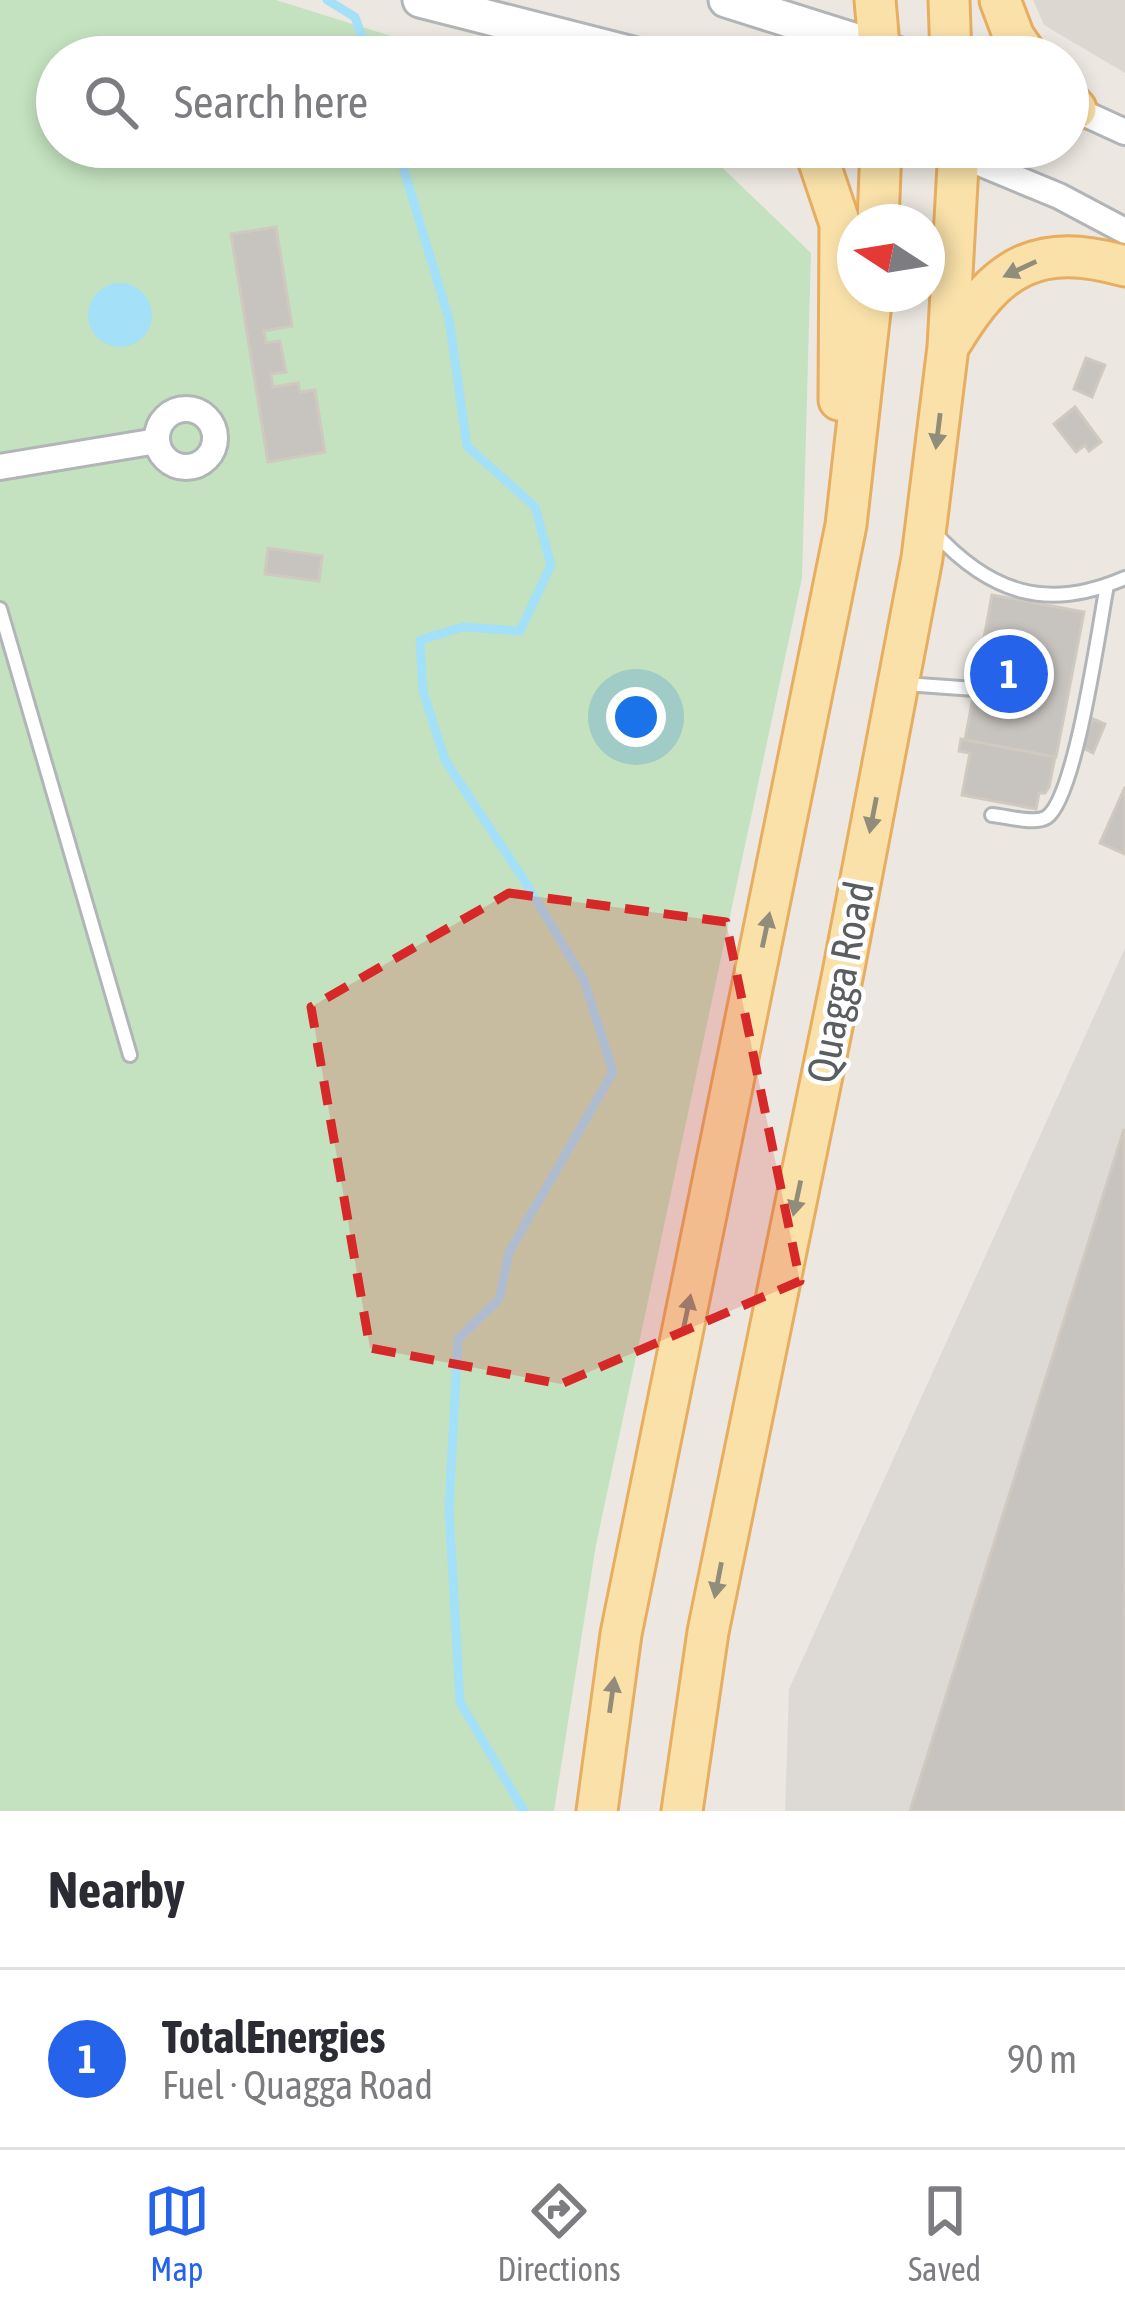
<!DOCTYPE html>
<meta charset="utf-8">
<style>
:root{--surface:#fff;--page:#f2f2f3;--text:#2b2b33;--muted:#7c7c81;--line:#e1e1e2;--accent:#2563eb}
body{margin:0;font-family:"Asap Condensed",sans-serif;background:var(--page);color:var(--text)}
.compass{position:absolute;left:837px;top:204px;width:108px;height:108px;border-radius:50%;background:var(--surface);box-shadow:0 6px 18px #0003;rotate:282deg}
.you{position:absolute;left:636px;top:717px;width:42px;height:42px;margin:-30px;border:9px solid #fff;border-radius:50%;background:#1a73e8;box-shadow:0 0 0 18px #1a73e833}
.badge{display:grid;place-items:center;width:78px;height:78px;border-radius:50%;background:var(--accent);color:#fff;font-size:39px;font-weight:700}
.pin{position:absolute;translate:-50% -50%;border:6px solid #fff;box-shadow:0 3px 12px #0006}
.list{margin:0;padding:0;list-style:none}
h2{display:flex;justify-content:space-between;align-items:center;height:156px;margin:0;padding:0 48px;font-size:51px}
h2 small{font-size:39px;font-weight:400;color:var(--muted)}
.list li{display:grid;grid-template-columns:78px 1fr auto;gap:36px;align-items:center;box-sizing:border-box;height:180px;padding:0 48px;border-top:3px solid var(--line)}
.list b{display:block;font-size:45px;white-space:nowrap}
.list p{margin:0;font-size:39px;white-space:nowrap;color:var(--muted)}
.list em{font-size:39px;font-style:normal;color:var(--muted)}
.icon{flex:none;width:66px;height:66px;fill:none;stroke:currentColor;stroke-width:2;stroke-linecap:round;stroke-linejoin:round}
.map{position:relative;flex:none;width:1125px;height:1811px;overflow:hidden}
.search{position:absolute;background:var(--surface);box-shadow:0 6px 18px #0003;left:36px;right:36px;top:36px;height:132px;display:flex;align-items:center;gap:30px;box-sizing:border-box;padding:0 42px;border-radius:66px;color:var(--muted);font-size:45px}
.sheet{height:336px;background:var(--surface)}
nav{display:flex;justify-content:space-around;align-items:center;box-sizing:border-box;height:168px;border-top:3px solid var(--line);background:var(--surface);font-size:33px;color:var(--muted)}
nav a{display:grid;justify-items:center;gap:6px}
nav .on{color:var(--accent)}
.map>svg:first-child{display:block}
.industrial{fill:#dddad6}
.education{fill:#dcd7d0}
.green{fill:#c4e2bf}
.water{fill:#a5e0f9}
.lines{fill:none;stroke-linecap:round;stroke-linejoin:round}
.stream{stroke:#a5e0f9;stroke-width:9}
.building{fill:#c7c3be;stroke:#d0c9c0;stroke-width:3}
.lane-casing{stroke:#b2b5b8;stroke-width:18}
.street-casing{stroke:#b2b5b8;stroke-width:30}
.secondary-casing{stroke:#b1b5b8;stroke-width:39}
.primary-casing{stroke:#e7ad60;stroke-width:45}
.lane{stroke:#fff;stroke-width:12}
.street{stroke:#fff;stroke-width:24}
.secondary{stroke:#fff;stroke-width:33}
.primary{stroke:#f9e1a9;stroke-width:39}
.oneway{fill:#928c7a}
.marked{fill:#d62828;fill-opacity:0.2;stroke:#d62828;stroke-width:9;stroke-dasharray:24 15;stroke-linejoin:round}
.labels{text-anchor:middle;stroke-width:9;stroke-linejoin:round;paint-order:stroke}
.street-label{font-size:42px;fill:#5a5e61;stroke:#fff}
</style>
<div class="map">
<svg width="1125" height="1811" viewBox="0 0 1125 1811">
<rect width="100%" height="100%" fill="#ece8e1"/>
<polygon class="industrial" points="1125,948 1125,1811 785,1811 789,1689"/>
<polygon class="education" points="1033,0 1125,0 1125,73 1044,25"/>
<polygon class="green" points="0,0 276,0 458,57 57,57 57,147 701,147 811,253 802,578 596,1545 554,1811 0,1811"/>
<circle class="water" cx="120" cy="315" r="32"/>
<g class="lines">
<g class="stream">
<polyline points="327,0 355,17 369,57"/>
<polyline points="397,147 449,319 467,446 535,507 551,565 520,631 463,627 420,640 423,691 445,760 526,883 584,980 613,1072 509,1252 499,1299 458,1339 449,1508 460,1702 524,1811"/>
</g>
</g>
<g class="building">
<polygon points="276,227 292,326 264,331 266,343 280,341 286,372 271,374 273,387 298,383 300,392 315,390 325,452 268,462 231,234"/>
<polygon points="1086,358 1105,365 1092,397 1074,389"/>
<polygon points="1075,407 1101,442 1089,451 1085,445 1076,452 1054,424"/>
<polygon points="268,548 322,556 319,581 265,574"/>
<polygon points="992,595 1084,612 1056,757 965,740"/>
<polygon points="1093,719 1105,724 1093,753 1081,747"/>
<polygon points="961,739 1055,757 1049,787 1045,793 1039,793 1036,809 962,795 970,753 959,751"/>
<polygon points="1125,787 1125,854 1100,843"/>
<polygon points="1124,1129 1125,1811 910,1811"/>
</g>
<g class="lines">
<g class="lane-casing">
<g id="lane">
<path d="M934 532C990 593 1047 612 1125 578"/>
<polyline points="0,609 130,1055"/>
<polyline points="905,684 975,689"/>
<path d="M992 815C1006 816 1035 825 1047 817 1076 796 1099 627 1107 585"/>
</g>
</g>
<g class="street-casing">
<g id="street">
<polyline points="1068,106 1125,132"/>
<polyline points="960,155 1059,196 1125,231"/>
<circle cx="186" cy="438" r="29"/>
<polyline points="0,467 157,441"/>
</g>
</g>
<g class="secondary-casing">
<g id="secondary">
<polyline points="420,0 644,57"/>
<polyline points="726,0 907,57"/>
</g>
</g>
<g class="primary-casing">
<g id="primary">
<polyline points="875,0 880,57"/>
<polyline points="949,0 951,57"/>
<polyline points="1000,0 1014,37 1028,57"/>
<polyline points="1068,100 1076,109"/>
<polyline points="814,147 840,224 839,400"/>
<polyline points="878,222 881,147"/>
<path d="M952 341C997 266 1038 241 1125 266"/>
<polyline points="597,1811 621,1634 846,525 872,294"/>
<polyline points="682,1811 708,1632 843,973 922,558 948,347 959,147"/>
</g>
</g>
<use href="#lane" class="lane"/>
<use href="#street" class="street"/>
<use href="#secondary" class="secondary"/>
<use href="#primary" class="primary"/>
</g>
<defs><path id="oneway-solid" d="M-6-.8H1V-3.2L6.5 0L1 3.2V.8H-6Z" transform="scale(3)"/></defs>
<g class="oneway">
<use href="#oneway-solid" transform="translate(1020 269) rotate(155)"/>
<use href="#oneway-solid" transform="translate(938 431) rotate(97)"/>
<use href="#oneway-solid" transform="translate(873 815) rotate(101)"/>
<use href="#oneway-solid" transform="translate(766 930) rotate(-78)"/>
<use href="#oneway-solid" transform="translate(797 1198) rotate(102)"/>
<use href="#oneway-solid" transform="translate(687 1312) rotate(-78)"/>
<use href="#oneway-solid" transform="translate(718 1580) rotate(101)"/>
<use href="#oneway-solid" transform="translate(612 1695) rotate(-82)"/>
</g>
<path class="marked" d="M509 893 726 922 800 1281 561 1384 370 1348 311 1007Z"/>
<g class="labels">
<g class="street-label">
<text transform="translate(840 982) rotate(-79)" y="15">Quagga Road</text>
</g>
</g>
</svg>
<svg class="compass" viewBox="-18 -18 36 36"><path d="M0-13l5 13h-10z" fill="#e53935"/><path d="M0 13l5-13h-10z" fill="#7c7c81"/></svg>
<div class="you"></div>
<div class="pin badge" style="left:1009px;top:674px">1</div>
<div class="search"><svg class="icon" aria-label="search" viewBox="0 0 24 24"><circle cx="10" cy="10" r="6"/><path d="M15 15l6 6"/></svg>Search here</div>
</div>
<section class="sheet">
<h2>Nearby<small></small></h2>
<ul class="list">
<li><span class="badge">1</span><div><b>TotalEnergies</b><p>Fuel · Quagga Road</p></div><em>90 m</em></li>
</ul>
</section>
<nav>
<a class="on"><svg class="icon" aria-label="map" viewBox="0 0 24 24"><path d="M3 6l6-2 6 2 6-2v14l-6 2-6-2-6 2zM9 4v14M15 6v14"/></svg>Map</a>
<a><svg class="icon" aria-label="directions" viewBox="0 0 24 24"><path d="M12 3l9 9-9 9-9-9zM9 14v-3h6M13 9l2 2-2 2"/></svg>Directions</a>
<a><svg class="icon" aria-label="saved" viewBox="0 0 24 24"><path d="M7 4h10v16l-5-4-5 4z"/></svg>Saved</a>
</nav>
